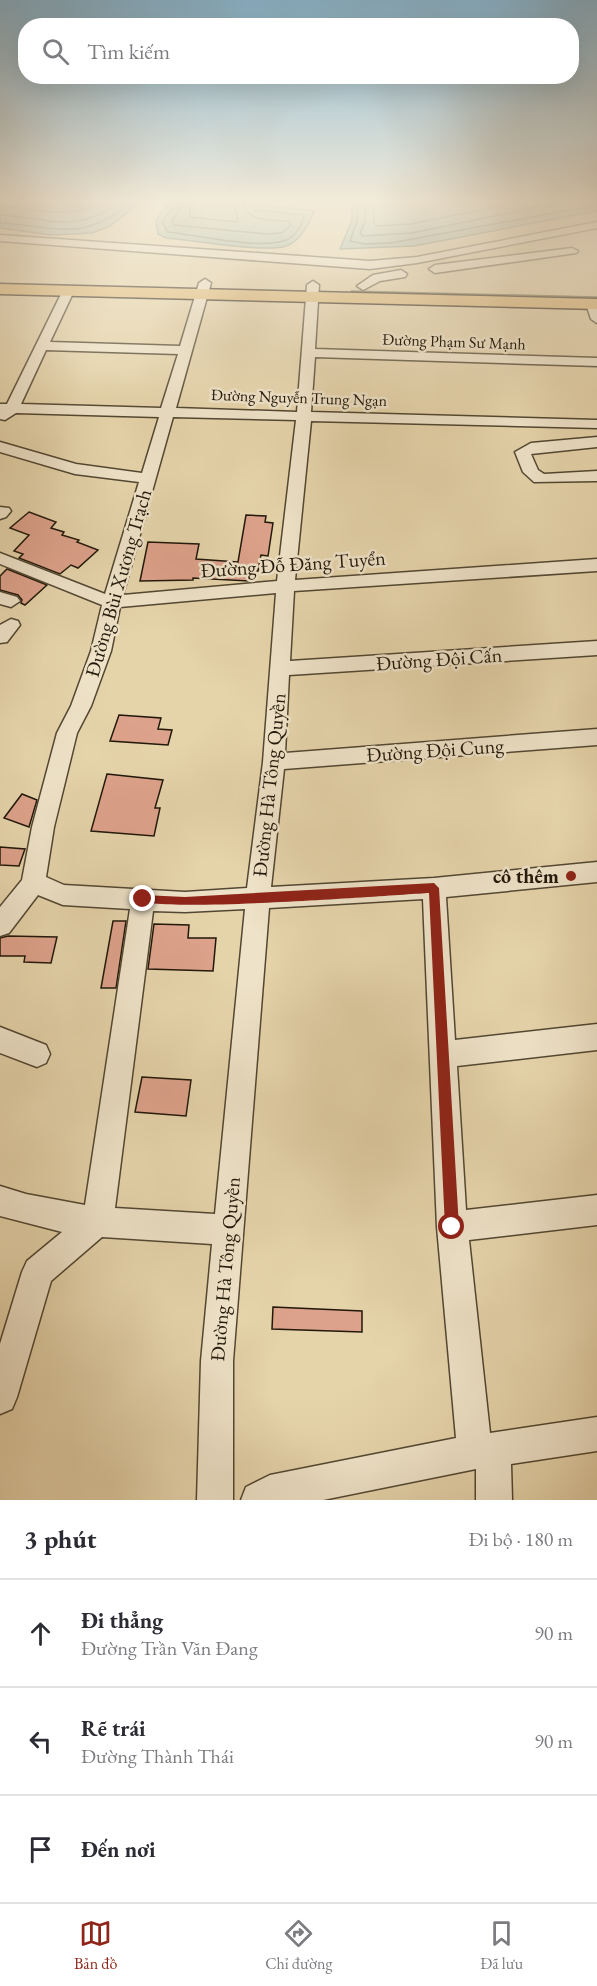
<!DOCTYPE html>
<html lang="vi">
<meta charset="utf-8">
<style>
:root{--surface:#fff;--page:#f2f2f3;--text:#2b2b33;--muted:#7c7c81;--line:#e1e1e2;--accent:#8f2418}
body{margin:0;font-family:"EB Garamond",serif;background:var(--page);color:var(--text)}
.stop{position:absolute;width:18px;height:18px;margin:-14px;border:4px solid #8f2418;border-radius:50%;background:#fff}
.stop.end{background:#8f2418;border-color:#fff;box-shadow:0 2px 6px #0008}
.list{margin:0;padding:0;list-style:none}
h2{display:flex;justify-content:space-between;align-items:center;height:78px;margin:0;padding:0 24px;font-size:26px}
h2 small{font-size:20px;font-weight:400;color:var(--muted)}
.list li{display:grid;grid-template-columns:39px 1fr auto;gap:18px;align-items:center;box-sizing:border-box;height:108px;padding:0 24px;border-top:2px solid var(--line)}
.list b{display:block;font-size:22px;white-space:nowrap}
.list p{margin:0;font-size:20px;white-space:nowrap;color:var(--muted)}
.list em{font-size:20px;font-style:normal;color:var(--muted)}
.icon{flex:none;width:33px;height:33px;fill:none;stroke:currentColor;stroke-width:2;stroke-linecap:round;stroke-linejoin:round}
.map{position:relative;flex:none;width:597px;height:1500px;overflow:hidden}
.search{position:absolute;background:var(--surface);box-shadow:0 6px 24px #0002;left:18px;right:18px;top:18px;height:66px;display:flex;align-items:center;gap:15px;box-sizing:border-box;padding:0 21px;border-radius:24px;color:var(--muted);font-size:22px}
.sheet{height:402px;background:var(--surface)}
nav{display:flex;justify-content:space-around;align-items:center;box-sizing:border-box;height:84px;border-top:2px solid var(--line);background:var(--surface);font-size:16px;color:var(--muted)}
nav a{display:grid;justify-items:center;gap:3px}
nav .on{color:var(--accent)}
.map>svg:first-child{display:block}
.green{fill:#b5bc88;stroke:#6b6a49;stroke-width:1.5}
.water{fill:#96b7ac;stroke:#67776b;stroke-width:1.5}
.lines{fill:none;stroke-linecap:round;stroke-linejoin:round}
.shore{stroke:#5c685b;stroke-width:1.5}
.building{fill:#dda28b;stroke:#21180a;stroke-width:1.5}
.minor-casing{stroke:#524732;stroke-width:3}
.major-casing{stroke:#21180a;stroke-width:3}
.minor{fill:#eee2c8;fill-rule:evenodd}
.major{fill:#e2ba75;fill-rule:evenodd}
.route{fill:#8f2418}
.poi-dot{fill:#8f2418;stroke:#eee2c8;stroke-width:2}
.labels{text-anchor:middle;stroke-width:5;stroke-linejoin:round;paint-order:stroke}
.far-street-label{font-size:16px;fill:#21180a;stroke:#eee2c8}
.street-label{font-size:20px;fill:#21180a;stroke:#eee2c8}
.poi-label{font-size:20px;font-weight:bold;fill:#21180a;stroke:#eee2c8;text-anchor:end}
</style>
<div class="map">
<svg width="597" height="1500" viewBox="0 0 597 1500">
<rect width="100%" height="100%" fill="#e5d3aa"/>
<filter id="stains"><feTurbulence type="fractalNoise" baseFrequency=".00333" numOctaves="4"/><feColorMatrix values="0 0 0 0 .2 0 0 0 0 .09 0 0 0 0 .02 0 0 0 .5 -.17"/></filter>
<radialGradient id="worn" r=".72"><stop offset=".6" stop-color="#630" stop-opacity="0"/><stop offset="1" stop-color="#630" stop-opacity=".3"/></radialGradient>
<polygon class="green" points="351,291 597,297 597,299 355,293"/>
<g class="water">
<polygon points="0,201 142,201 110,226 92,233 51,235 0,228"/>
<path d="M169 201H228L314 211C309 224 301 241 286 246 266 253 191 240 166 238L158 234 156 221Z"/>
<polygon points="352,201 597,201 597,211 414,246 340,249 352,220"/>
</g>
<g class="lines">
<g class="shore">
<path d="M174 201 172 209 162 222 168 232C196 235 261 250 286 240 295 237 300 227 304 219L302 215 254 210 249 201"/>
<path d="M181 201 179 211 172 221 174 225 267 234 282 233 291 225 289 221C271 220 247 223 242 201"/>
<polyline points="190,201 190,217 236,222 238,219 233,201"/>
<polyline points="357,201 357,221 350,241 365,244 391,243 597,205"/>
<polyline points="365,201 365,222 360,233 363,236 412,233 567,201"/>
<polyline points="374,201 374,223 377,226 411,224 526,201"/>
<path d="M0 206C37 209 72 221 106 201"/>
<path d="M0 215C49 219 78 234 121 201"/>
<path d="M0 223C60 227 82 243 133 201"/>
</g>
</g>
<g class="building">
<polygon points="29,512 56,522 51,528 64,532 62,535 79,540 77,542 98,550 78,568 71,565 60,574 19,558 23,554 14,551 29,535 10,528"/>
<polygon points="246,515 266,516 265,522 273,523 268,556 261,555 258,571 251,571 249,581 193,578 193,580 140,581 148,542 199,544 196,559 238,562"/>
<polygon points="7,569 47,585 25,605 21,603 22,600 18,595 0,590 0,576"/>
<polygon points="119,715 161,718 158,729 172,730 168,745 110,741"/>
<polygon points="107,774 163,780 155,808 160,808 154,836 91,831"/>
<polygon points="22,794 37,800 29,827 4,818"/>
<polygon points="0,847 25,849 19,866 0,865"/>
<polygon points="113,921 126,921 116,988 101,988"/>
<polygon points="154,924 189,925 188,938 216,938 213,971 148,969"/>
<polygon points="8,936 57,937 51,963 24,962 25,956 0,956 0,938"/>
<polygon points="142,1077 191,1080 186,1116 135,1112"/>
<polygon points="273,1307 362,1311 362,1332 272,1329"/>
</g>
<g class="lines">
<g class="minor-casing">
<g id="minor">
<polygon points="597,222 597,228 417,263 370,269 0,241 0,235 370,261 417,257"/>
<polygon points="572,248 578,251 576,253 435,273 429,269 435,265"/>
<polygon points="401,270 407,274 405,277 380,281 363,290 357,286 373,275"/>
<path d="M205 279 211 283 176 408 297 412 307 285 313 281 319 285 315 349 597 358V366L315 357 311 412 597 420V428L311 421 295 580 597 559V571L294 591 290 661 597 641V655L289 675 285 753 597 729V745L284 769 271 887 434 878 597 862V882L446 897 455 1040 597 1024V1050L457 1066 466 1210 597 1195V1225L469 1240 490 1433 597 1417V1451L511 1464 512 1500H476V1469L323 1500H241L246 1487 270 1475 456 1438 437 1227 423 899 269 908 233 1361V1500H197L201 1361 212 1244 102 1237 51 1281 17 1397 12 1409 0 1414V1344L22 1272 27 1261 62 1232 0 1216V1186L26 1194 85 1205 130 909 63 905 38 895 9 933 0 936V907L22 880 32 827 57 733 71 706 91 651 102 605 0 564V553L105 594 139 482 75 474 0 452V442L76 464 142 473 159 417 16 413 5 420 0 419V404H7L64 288 74 291 50 342 180 346 199 283ZM46 350 178 354 161 408 21 404ZM173 417 296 420 277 581 123 595ZM276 593 263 762 247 888 185 892 64 885 46 877 54 827 77 733 91 706 111 651 120 607ZM245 909 215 1214 115 1208 153 911 185 912Z"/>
<polygon points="592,300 597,302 597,323 591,319 586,304"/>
<polygon points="597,437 597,447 531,454 538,470 544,474 597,471 597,481 534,482 523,472 515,452 531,443"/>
<polygon points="0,507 9,508 11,511 6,517 0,519"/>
<polygon points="0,592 17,597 20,601 11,607 0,604"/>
<polygon points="11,619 18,621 20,625 7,642 0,643 0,625"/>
<polygon points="0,1027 46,1045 50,1054 46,1063 37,1067 0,1053"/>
</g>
</g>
<g class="major-casing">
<polygon id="major" points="0,284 597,299 597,309 0,294"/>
</g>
<use href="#minor" class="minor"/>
<use href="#major" class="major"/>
</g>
<linearGradient id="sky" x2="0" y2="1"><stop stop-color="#87b5d0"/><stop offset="0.49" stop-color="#f3ebd9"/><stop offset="1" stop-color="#f3ebd9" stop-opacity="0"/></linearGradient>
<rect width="597" height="411" fill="url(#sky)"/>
<path class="route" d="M434 883 439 888 459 1227 452 1234 445 1227 429 893C394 895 147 914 137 899L143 895 185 897Z"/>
<circle class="poi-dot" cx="571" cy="876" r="6"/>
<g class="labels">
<g class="far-street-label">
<text transform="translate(454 341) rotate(2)" y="6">Đường Phạm Sư Mạnh</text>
<text transform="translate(299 397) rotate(2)" y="6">Đường Nguyễn Trung Ngạn</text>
</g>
<g class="street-label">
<text transform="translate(293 564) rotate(-4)" y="7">Đường Đỗ Đăng Tuyển</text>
<text transform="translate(118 583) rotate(-74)" y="7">Đường Bùi Xương Trạch</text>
<text transform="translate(439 659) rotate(-4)" y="7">Đường Đội Cấn</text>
<text transform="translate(435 750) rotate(-4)" y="7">Đường Đội Cung</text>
<text transform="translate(269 785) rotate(-84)" y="7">Đường Hà Tông Quyền</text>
<text transform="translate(225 1269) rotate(-85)" y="7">Đường Hà Tông Quyền</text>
</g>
<g class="poi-label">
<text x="559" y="883">cô thêm</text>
</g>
</g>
<rect width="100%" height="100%" filter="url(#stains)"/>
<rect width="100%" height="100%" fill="url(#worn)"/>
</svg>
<div class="stop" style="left:452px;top:1227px"></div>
<div class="stop end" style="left:143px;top:899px"></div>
<div class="search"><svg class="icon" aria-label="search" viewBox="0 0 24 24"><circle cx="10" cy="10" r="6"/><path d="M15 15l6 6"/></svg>Tìm kiếm</div>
</div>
<section class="sheet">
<h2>3 phút<small>Đi bộ · 180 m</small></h2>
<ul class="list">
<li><svg class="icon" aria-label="ahead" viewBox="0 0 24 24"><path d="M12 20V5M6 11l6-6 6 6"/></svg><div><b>Đi thẳng</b><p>Đường Trần Văn Đang</p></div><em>90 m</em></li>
<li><svg class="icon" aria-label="left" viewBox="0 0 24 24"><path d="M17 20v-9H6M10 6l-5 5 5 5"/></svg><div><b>Rẽ trái</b><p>Đường Thành Thái</p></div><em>90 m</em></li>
<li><svg class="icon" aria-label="arrive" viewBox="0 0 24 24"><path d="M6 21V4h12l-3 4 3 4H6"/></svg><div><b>Đến nơi</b></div></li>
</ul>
</section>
<nav>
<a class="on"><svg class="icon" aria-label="map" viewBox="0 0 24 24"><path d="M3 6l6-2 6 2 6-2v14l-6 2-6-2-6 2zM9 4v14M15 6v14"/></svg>Bản đồ</a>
<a><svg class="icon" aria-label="directions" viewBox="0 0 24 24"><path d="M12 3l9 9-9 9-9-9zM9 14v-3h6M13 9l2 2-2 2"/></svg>Chỉ đường</a>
<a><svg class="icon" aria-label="saved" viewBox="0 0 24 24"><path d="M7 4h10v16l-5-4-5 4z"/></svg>Đã lưu</a>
</nav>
